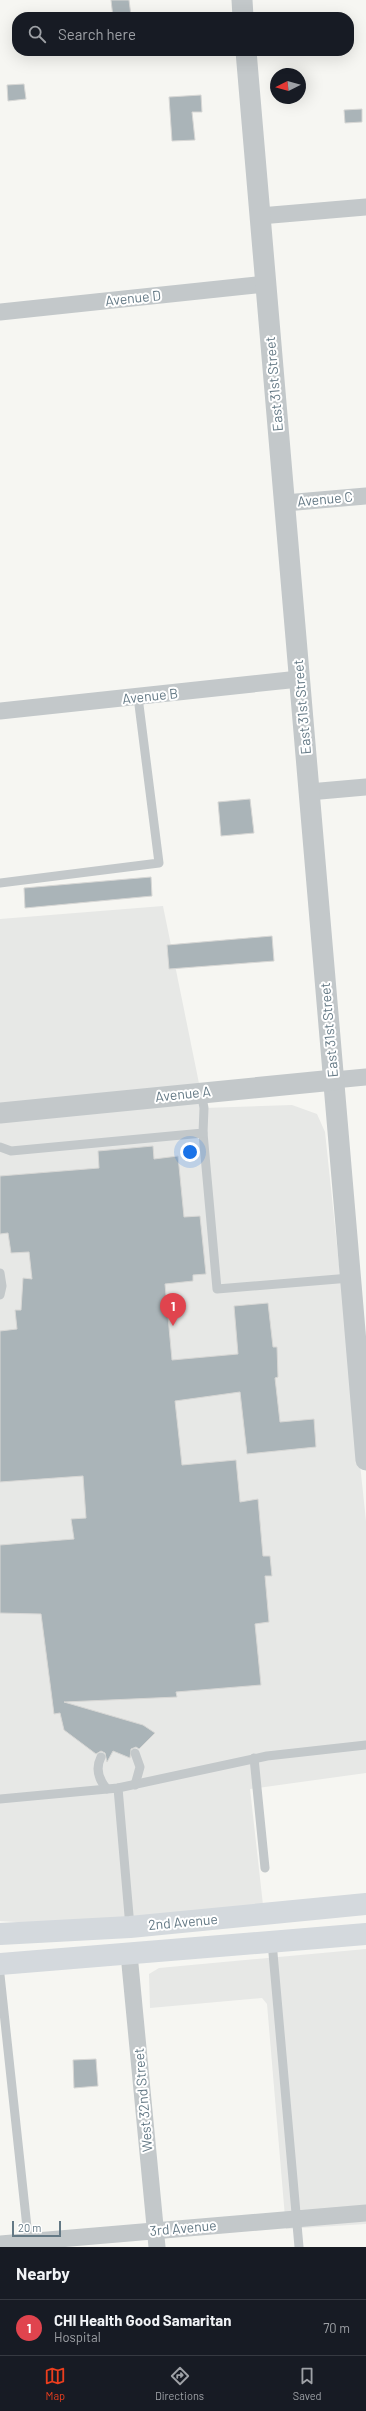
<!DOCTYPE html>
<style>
:root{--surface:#171b24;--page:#242831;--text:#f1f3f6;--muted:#9ea1a6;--line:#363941;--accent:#eb3e1e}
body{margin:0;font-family:Barlow,sans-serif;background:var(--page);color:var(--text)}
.compass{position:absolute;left:270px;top:68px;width:36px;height:36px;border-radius:50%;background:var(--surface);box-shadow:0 4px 16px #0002;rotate:264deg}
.scale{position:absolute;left:12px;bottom:10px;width:49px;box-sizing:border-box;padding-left:4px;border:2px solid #647985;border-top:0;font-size:11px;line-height:14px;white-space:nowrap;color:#647985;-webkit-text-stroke:3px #fff;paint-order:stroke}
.you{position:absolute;left:190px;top:1152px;width:14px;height:14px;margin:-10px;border:3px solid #fff;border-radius:50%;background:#1a73e8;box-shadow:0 0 0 6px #1a73e833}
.badge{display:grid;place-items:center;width:26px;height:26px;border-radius:50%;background:var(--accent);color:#fff;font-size:13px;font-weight:700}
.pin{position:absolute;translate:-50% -33px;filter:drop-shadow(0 1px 2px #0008)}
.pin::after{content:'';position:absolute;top:21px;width:14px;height:12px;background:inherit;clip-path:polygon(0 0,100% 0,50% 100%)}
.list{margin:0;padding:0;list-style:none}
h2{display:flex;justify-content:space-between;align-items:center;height:52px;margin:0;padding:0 16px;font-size:17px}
h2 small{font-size:13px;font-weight:400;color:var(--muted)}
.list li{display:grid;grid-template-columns:26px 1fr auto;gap:12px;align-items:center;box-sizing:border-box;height:56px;padding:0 16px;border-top:1px solid var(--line)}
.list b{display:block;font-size:15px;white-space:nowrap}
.list p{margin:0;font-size:13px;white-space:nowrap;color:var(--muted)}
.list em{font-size:13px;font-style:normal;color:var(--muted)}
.icon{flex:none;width:22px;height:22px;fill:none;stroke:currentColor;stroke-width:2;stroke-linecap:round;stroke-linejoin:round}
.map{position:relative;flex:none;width:366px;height:2247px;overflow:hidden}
.search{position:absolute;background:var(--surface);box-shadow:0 4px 16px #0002;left:12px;right:12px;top:12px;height:44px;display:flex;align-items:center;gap:10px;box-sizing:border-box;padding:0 14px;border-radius:16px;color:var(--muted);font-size:15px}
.sheet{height:108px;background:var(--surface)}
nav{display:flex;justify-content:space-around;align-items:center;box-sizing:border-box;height:56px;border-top:1px solid var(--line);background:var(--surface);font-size:11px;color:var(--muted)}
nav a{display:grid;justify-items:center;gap:2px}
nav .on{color:var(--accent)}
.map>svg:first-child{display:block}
.built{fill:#e7e8e6}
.building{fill:#aab4b8;stroke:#d7d7d5}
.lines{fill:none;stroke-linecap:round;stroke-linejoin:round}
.service{stroke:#c3c8ca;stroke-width:9}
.minor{stroke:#c3c8ca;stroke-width:17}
.tertiary{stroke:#c3c8ca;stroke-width:21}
.secondary{stroke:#d4d9dd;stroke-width:22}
.labels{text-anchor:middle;stroke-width:4;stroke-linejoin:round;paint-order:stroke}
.street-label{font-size:14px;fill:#647985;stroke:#fff}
</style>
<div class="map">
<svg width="366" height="2247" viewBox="0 0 366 2247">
<rect width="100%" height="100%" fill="#f6f6f2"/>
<g class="built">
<polygon points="163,906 204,1108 292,1105 317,1114 325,1132 366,1521 366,1773 250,1789 263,1905 48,1924 0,1921 0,919"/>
<polygon points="366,1949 366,2224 286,2229 267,2004 262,1998 150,2008 149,1974 159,1968"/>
</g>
<g class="building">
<polygon points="111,0 129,0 131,16 113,17"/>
<polygon points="24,84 26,99 8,101 7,85"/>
<polygon points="201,95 202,112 192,112 195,140 172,141 169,97"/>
<polygon points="362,109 362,122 345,123 344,110"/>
<polygon points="250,799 254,833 221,836 218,802"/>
<polygon points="151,877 152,896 25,908 24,888"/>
<polygon points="272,936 274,961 169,969 167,945"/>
<polygon points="153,1146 154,1159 178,1156 184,1217 200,1216 206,1274 193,1275 193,1281 165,1284 172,1360 238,1354 234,1306 268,1303 273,1347 277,1347 278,1377 275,1378 280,1422 314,1419 316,1447 247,1454 240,1392 175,1401 182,1465 236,1460 240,1502 258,1499 263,1556 270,1556 272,1576 265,1576 269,1622 255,1624 261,1685 176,1692 177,1697 64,1702 143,1725 155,1733 139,1749 136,1747 131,1749 130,1758 113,1751 107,1762 105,1753 101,1751 96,1754 64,1730 60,1713 54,1714 41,1614 0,1613 0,1545 74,1539 71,1519 86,1518 83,1476 0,1482 0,1331 17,1329 15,1310 21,1310 23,1278 32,1279 29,1252 11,1253 8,1233 0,1234 0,1176 99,1168 98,1151"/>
<polygon points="96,2059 98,2086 74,2088 73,2060"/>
</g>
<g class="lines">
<g class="service">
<polyline points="0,883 159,863 138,697"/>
<polyline points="203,1133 217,1289 350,1278"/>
<polyline points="0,1147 11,1151 203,1133 204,1108 201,1092"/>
<polyline points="0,1273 2,1286 0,1295"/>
<polyline points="135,1753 140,1767 135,1785"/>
<path d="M101 1757C95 1769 99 1780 107 1789"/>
<polyline points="254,1758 265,1868"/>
<polyline points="118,1788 130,1927"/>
<polyline points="0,1799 118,1788 267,1756 366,1745"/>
<polyline points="272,1942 299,2247"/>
<polyline points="0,1975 29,2246"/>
</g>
<g class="minor">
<polyline points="260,216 366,207"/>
<polyline points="0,312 266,284"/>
<polyline points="285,503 366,496"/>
<polyline points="0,711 299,679"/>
<polyline points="309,792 366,787"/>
<polyline points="334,1080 366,1077"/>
<polyline points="129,1954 157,2247"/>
<polyline points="0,2244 366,2213"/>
</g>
<g class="tertiary">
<polyline points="242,0 243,17"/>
<polyline points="246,51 366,1460"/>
<polyline points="0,1113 334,1080"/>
</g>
<g class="secondary">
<polyline points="0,1934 130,1927 366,1904"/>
<polyline points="0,1964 366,1934"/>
</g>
</g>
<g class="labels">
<g class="street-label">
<text transform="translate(133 298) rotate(-6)" y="5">Avenue D</text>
<text transform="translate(274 384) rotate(-95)" y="5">East 31st Street</text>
<text transform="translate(325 499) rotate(-5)" y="5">Avenue C</text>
<text transform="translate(150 696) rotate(-6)" y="5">Avenue B</text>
<text transform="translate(302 707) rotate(-95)" y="5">East 31st Street</text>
<text transform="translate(329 1030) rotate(-95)" y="5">East 31st Street</text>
<text transform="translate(183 1094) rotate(-6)" y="5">Avenue A</text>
<text transform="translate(183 1922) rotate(-5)" y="5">2nd Avenue</text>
<text transform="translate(143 2100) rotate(-95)" y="5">West 32nd Street</text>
<text transform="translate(183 2228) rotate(-5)" y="5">3rd Avenue</text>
</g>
</g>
</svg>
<svg class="compass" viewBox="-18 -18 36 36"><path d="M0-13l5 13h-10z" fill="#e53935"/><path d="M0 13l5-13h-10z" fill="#9ea1a6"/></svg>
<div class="scale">20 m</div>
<div class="you"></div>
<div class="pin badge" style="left:173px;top:1326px;background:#e0444e">1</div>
<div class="search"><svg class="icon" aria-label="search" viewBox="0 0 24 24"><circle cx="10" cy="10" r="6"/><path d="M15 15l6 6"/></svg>Search here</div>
</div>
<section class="sheet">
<h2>Nearby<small></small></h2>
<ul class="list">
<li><span class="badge" style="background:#e0444e">1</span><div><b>CHI Health Good Samaritan</b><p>Hospital</p></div><em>70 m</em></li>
</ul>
</section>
<nav>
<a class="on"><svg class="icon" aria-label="map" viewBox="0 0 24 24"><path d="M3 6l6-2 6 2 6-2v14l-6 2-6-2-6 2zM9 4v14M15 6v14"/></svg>Map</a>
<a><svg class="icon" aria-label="directions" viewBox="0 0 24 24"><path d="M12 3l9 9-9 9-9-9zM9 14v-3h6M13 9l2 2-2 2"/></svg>Directions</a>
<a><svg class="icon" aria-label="saved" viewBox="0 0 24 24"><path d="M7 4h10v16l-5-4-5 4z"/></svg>Saved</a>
</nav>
